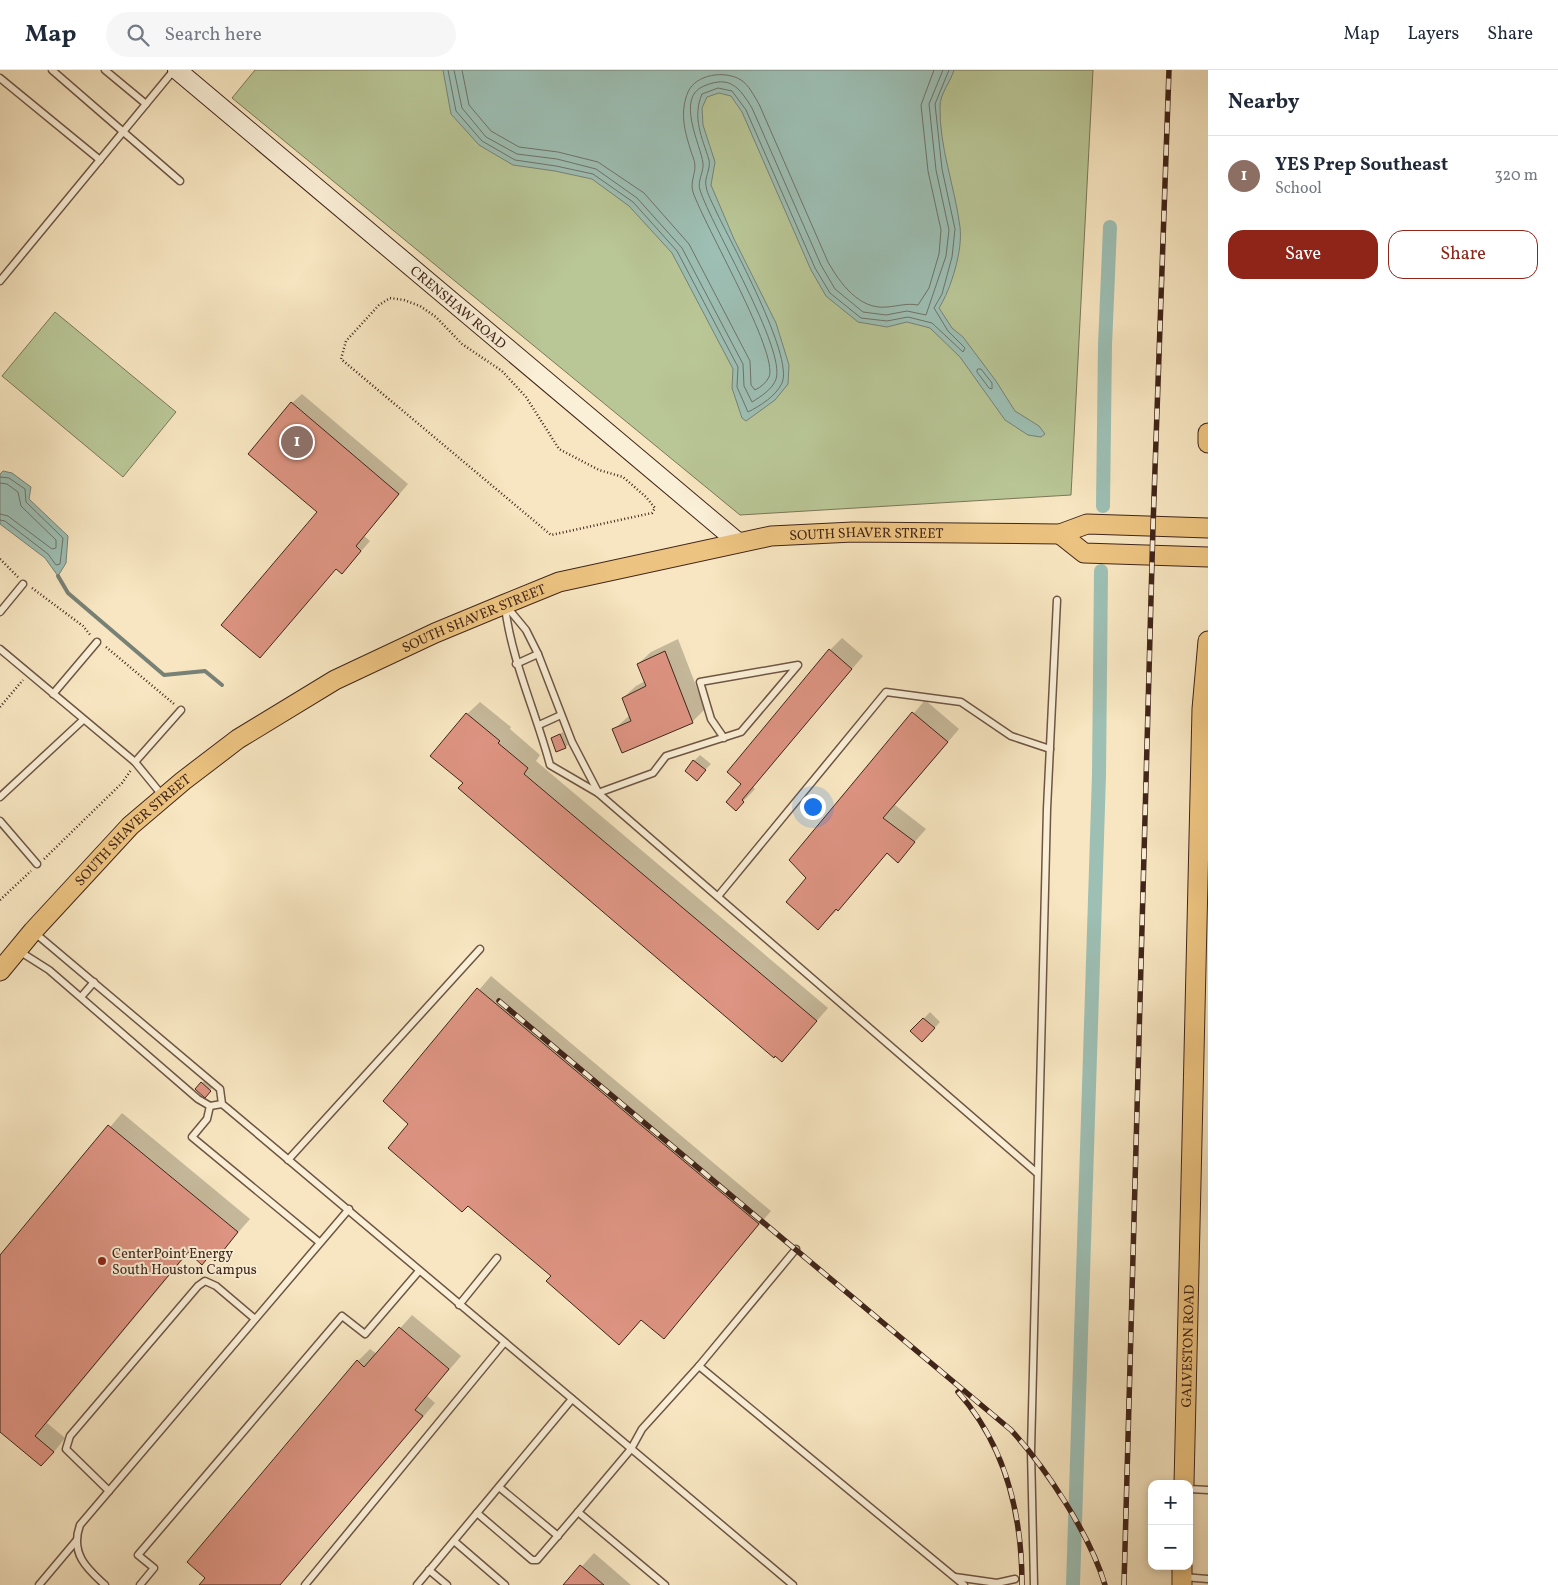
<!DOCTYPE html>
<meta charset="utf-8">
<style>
:root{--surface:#fff;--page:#f6f6f7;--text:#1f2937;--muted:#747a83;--line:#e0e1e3;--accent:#8f2418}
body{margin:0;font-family:Vollkorn,serif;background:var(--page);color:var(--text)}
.controls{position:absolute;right:15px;bottom:15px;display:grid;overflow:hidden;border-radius:10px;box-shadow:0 2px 8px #0003}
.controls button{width:45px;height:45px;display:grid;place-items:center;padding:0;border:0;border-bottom:1px solid var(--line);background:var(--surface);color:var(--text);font:25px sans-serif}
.you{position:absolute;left:812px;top:736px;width:18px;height:18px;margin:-12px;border:4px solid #fff;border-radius:50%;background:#1a73e8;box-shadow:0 0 0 8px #1a73e833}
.badge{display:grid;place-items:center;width:32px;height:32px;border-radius:50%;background:var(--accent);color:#fff;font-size:16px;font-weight:700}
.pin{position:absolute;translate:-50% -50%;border:2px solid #fff;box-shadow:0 1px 5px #0006}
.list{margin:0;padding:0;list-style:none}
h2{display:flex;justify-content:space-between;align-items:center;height:65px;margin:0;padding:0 20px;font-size:21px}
h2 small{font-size:16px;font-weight:400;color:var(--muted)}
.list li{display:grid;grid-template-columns:32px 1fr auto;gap:15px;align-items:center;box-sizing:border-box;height:80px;padding:0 20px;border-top:1px solid var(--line)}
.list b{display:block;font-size:19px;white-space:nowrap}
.list p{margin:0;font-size:16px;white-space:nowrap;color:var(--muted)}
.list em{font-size:16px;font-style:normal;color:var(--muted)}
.actions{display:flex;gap:10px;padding:15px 20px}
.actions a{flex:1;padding:11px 0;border:1px solid var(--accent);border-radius:15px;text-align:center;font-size:18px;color:var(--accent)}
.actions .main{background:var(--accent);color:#fff}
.icon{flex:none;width:28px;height:28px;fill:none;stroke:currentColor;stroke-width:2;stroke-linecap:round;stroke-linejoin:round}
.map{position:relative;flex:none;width:1208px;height:1515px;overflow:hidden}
header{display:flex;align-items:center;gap:30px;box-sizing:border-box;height:70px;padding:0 25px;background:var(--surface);border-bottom:1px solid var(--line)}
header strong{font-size:24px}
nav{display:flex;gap:28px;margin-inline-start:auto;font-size:18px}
.search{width:350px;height:45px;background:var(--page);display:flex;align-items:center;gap:12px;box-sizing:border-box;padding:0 18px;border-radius:28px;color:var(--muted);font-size:19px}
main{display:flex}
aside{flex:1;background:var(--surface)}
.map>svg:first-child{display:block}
.green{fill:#b9c696;stroke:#7d7658}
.water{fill:#9dbfb4;stroke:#788176}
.shadow{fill:#0003}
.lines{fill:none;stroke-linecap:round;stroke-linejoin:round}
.shore{stroke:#6f7267;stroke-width:1}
.stream{stroke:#788176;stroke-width:4}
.canal{stroke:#9dbfb4;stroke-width:14}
.building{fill:#dd9482;stroke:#41251a}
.lane-casing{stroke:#6e5544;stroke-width:9}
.secondary-casing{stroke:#41251a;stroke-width:20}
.primary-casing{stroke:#41251a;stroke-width:21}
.path{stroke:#41251a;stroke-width:2.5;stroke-dasharray:1 2.5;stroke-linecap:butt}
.lane{stroke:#faefd7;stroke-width:6}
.secondary{stroke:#faefd7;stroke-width:18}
.primary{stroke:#ecc380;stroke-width:19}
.rail-casing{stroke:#41251a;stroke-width:5.5}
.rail{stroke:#faefd7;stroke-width:4;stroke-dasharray:11;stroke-linecap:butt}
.poi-dot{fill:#8f2418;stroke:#faefd7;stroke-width:2}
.labels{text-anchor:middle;stroke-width:4;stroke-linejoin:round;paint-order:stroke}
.street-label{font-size:14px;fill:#41251a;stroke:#faefd7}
.poi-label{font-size:14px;fill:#41251a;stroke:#faefd7;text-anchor:start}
</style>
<header>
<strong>Map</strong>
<div class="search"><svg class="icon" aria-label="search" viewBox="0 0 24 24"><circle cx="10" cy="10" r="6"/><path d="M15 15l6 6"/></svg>Search here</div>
<nav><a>Map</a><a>Layers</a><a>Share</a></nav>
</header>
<main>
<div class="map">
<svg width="1208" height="1515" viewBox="0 0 1208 1515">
<rect width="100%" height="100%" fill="#f7e6c1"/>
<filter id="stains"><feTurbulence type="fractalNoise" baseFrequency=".004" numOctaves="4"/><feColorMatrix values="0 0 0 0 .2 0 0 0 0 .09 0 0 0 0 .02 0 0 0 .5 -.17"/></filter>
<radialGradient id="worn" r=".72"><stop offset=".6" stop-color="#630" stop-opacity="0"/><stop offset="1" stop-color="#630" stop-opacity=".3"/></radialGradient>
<g class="green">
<polygon points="255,0 1093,0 1071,425 740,445 232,28"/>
<polygon points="55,242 176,342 123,407 2,306"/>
</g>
<g class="water">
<path d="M443 0H954C951 11 940 24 940 36 939 77 955 117 960 157 963 180 951 219 939 238L952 258 963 267 996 311 1015 341 1039 356 1045 364 1041 367 1028 365 1005 350 960 287 930 258 907 252 887 257 858 252 826 226 811 200 742 42 731 26 719 23 707 27 702 38 703 55 715 92 711 115 734 169 776 253 789 295 788 314 775 330 746 351 742 348 732 318 733 299 672 183 629 136 592 109 555 101 513 95 479 75 451 44Z"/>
<polygon points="3,401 12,403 31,417 29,429 68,466 66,493 58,506 45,488 0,454 0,404"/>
</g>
<g class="shadow">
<polygon points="302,324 408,414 364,466 370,471 351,493 319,442 292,333"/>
<polygon points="842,568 863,586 753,717 755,719 736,739 743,714 830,580"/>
<polygon points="678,569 705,639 692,652 613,660 630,645 623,628 636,616 645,611 638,594 651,582"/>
<polygon points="925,630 959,659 895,735 926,759 898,791 888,782 850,827 818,859 808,808 791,790"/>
<polygon points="480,632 511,657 510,659 540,685 536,691 828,938 782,991 464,713 467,644"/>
<polygon points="563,662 568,675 565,677 553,668"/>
<polygon points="700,685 711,694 702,703 694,691"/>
<polygon points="491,906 771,1141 664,1267 642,1249 619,1273 553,1206 410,1054 385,1031"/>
<polygon points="930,942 940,952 928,965 912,961"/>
<polygon points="205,1010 213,1017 205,1026 196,1019"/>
<polygon points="122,1043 250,1149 215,1189 210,1185 202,1193 189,1182 47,1353 65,1368 54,1382 0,1360 0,1187"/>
<polygon points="412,1245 461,1286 427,1326 435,1333 280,1515 201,1515 358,1291 370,1279 377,1284"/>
<polygon points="594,1483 631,1515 565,1515"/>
</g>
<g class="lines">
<g class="shore">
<path d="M448 0 456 41 482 71 515 90 556 96 593 104 633 132 677 181 738 297 737 317 748 342C760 336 776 326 782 313 794 286 730 171 716 141 713 134 707 124 706 116 704 108 711 99 709 90 702 67 692 48 702 24L718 18 732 21 746 40 815 198 830 223 861 248 887 251 908 247 932 253 963 282 965 278 948 261 934 238 942 224 952 187 955 159 942 99 935 34 949 0"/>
<path d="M454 0 462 38 486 67 517 84 557 89 596 99 637 128 682 178 743 294 744 316 752 332C760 327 773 319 776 309 786 279 712 157 700 120 697 111 704 102 703 93 701 76 675 27 704 16 730 5 739 17 752 38L821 195 835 219 863 242 886 245 907 241 926 245 946 186 949 160 936 100 929 34 943 0"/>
<path d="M462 0 469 35 491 61 519 77 558 82 598 92 644 123 689 174 750 291 751 315 755 320C761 317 766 313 769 307 779 283 704 155 693 122 690 113 695 105 695 96 695 90 691 83 690 78 684 59 680 41 688 22 696 4 725 0 741 10 749 15 754 26 759 34L828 192C840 213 859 240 887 237 899 236 906 233 918 235L929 218 939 184 941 160 928 101 921 35 934 0"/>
<polygon points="978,299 981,299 992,313 992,319 989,318 977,302"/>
<polyline points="0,407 9,408 25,419 26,432 63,468 60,494 56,495 48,484 5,451 0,450"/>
<polyline points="0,413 7,414 18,422 21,436 56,470 56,478 52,479 8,446 0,444"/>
</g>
<polyline class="stream" points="58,506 68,523 164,605 205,601 222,615"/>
<g class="canal">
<polyline points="1103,436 1105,275 1110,157"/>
<polyline points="1073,1515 1099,705 1101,501"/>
</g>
</g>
<g class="building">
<polygon points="291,332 399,424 356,476 361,481 342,504 336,499 260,588 221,555 317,442 248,384"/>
<polygon points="829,579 852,599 742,730 744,732 736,741 726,732 741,714 727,702"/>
<polygon points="665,581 693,653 622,683 612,659 631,651 622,628 646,616 637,594"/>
<polygon points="912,642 948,672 883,748 915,772 898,793 887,783 838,841 836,839 818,860 786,832 806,808 789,790"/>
<polygon points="466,643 500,671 498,673 528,698 524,704 817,951 782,992 775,986 774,988 458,718 463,713 430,686"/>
<polygon points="560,664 566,678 556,682 551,668"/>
<polygon points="693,690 706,700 697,711 685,701"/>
<polygon points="477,918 759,1154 664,1269 641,1250 619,1275 546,1211 551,1206 468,1136 462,1142 388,1078 408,1054 383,1031"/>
<polygon points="923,948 935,958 922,972 910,961"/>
<polygon points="201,1012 211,1021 205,1028 195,1019"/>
<polygon points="108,1055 238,1162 215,1191 209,1186 202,1195 188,1182 35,1366 54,1382 41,1396 0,1362 0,1185"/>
<polygon points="399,1257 449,1299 415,1340 423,1346 280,1515 199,1515 205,1508 187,1492 357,1290 364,1297"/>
<polygon points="580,1495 604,1515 563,1515"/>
</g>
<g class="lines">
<g class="lane-casing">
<g id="lane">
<polyline points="52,0 180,111"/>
<polyline points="105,0 146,34"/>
<polyline points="0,8 100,90"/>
<polyline points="0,211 174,0"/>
<path d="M505 537C512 592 536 642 550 695L598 723 1037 1103"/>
<polyline points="507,537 526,560 538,584 572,672 598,722"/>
<polyline points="0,542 23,514"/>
<polyline points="0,579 135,692 162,725"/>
<polyline points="516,594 538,584"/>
<polyline points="53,624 97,572"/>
<polyline points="539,655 561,645"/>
<polyline points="135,692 181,640"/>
<polyline points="598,723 653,703 666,686 741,662 798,595 700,612 711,649 724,668"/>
<polyline points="0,727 83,650"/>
<polyline points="0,751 37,794"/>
<polyline points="719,825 886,622 961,632 1011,666 1050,679"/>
<polyline points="35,863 220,1019 222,1034 227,1038 793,1515"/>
<polyline points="19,881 49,900 198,1029 210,1036 222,1034"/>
<polyline points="81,927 94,912"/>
<polyline points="210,1036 207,1049 192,1067 319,1172"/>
<polyline points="288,1090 480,879"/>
<polyline points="459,1235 497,1188"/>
<polyline points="699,1296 796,1179"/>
<polyline points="499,1417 558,1466"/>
<polyline points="1189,1419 1208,1420"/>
<polyline points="109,1421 66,1379 70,1366 198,1216 205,1211 216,1216 255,1249"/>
<polyline points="477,1443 532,1490 537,1490 578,1442"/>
<polyline points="454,1471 505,1515"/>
<polyline points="429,1500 447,1515"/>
<polyline points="955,1507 997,1513 1015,1509"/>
<polyline points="1183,1507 1208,1509"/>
<polyline points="39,1515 76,1471"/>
<path d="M105 1515C86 1498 70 1483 80 1455L349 1139"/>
<polyline points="140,1515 154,1498 138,1485 342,1246 365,1264 419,1201"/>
<polyline points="305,1515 504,1273"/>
<polyline points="417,1515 572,1329"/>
<polyline points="665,1515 578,1442 631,1379 642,1359 699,1296 964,1515"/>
<polyline points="1034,1515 1031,1381 1047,739 1057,530"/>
</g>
</g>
<g class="secondary-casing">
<g id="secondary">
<path id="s1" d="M177 0 739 473"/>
</g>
</g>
<g class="primary-casing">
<g id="primary">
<polyline points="1208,363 1208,373"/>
<polyline points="1060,464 1084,483 1208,487"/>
<path id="s2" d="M0 901 33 861 130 756 183 711 238 669 335 610 435 563 505 534 559 512 771 466 853 462 1060 464 1087 454 1208 458"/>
<path id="s3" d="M1184 1414 1202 639 1208 571"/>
<polyline points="1182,1515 1182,1496"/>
</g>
</g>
<g class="path">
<polygon points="390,228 404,230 420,236 436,247 462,274 502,301 526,327 559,379 599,400 623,407 646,427 655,438 652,443 551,465 341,289 346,271 379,235"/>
<polyline points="0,489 18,507"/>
<polyline points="32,518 83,556 91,566"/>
<polyline points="106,577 174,634"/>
<polyline points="0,637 23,610"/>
<polyline points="44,789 122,713 131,700"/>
<polyline points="0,830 31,801"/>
</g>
<use href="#lane" class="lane"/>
<use href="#secondary" class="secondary"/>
<use href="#primary" class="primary"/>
<g class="rail-casing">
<g id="rail">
<path d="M499 931 1011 1360C1047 1399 1090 1465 1105 1515"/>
<path d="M958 1322C1006 1376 1022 1444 1022 1515"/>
<polyline points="1124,1515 1153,456 1169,0"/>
</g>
</g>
<use href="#rail" class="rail"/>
</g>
<circle class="poi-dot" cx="102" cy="1191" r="5"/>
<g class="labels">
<g class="street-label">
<text dy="5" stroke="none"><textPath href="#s1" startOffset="368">CRENSHAW ROAD</textPath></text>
<text dy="5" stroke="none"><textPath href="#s2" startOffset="1004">SOUTH SHAVER STREET</textPath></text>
<text dy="5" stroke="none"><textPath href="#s2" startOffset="599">SOUTH SHAVER STREET</textPath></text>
<text dy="5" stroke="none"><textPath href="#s2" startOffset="194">SOUTH SHAVER STREET</textPath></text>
<text dy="5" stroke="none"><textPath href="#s3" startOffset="138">GALVESTON ROAD</textPath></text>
</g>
<g class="poi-label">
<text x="112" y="1188">CenterPoint Energy<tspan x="112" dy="16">South Houston Campus</tspan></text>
</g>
</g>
<rect width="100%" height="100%" filter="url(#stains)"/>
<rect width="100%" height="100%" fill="url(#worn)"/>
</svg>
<div class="controls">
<button>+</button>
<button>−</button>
</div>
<div class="you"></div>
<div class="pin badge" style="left:297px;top:372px;background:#8d6e63">1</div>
</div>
<aside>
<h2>Nearby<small></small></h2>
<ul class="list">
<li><span class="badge" style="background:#8d6e63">1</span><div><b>YES Prep Southeast</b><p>School</p></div><em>320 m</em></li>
</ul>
<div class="actions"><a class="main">Save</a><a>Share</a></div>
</aside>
</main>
